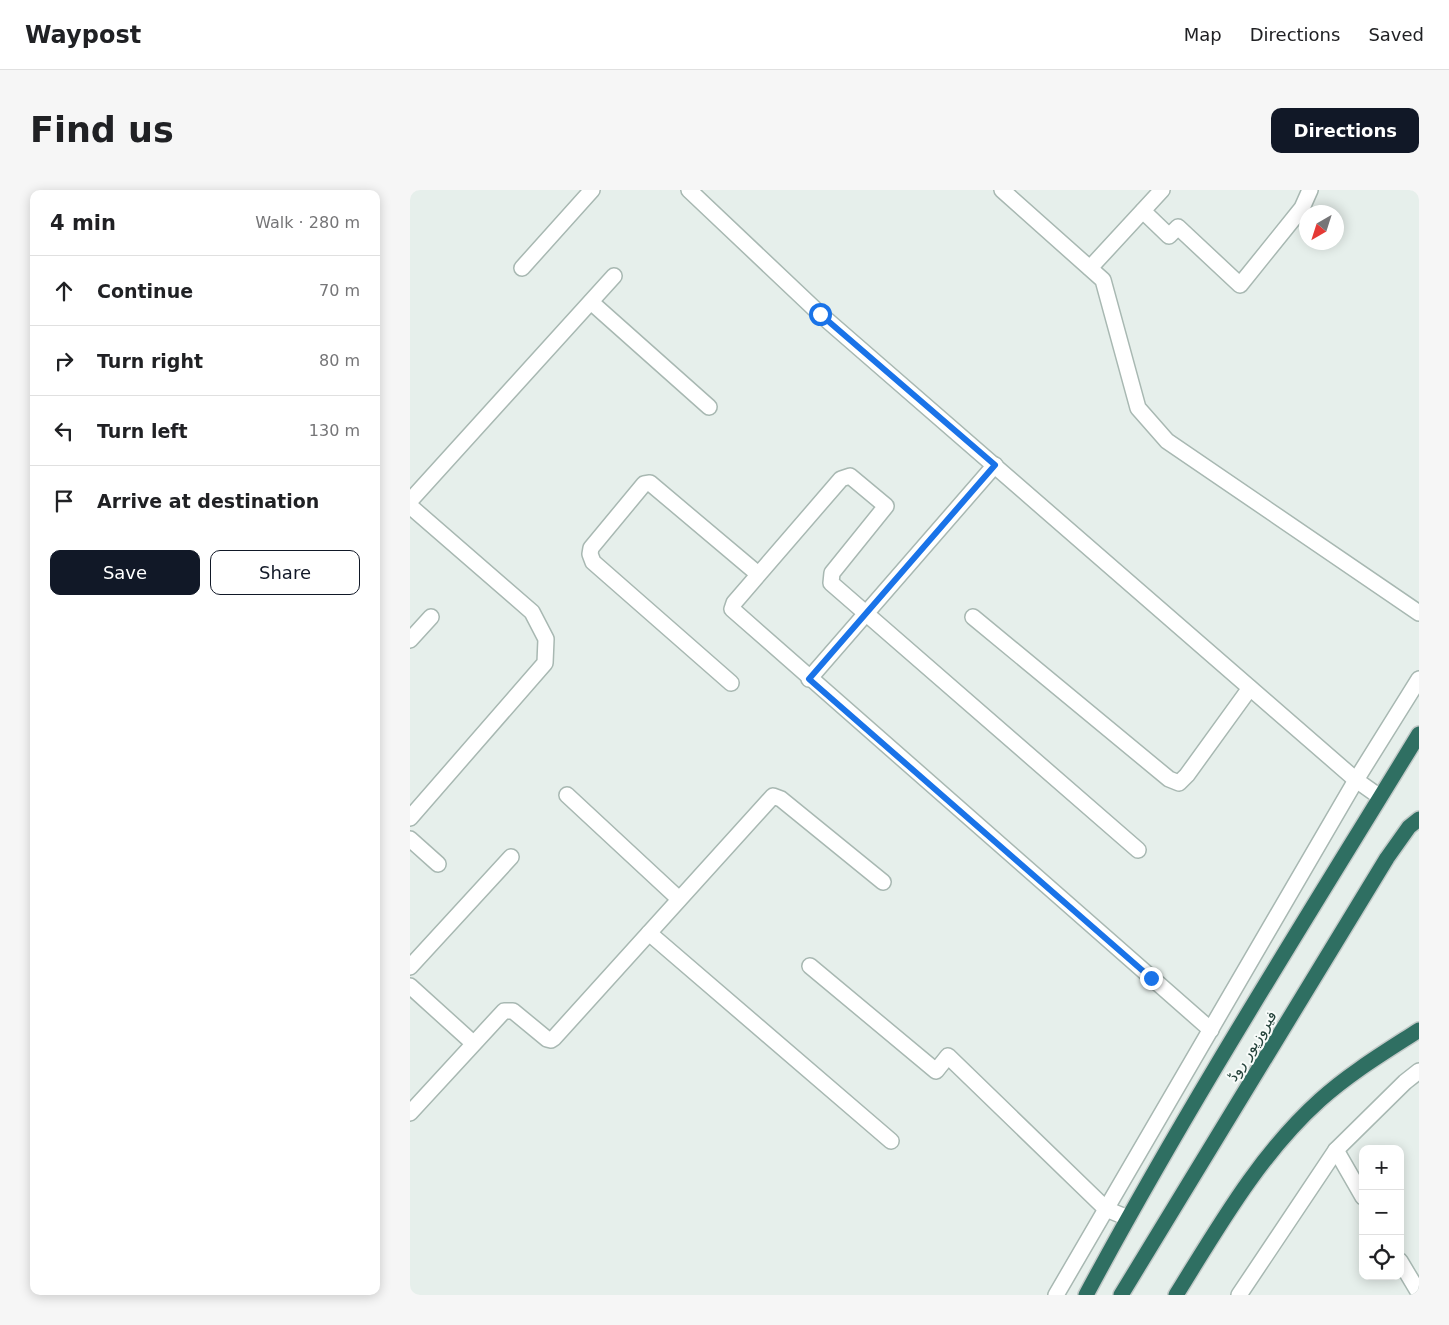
<!DOCTYPE html>
<meta charset="utf-8">
<style>
:root{--surface:#fff;--page:#f6f6f6;--text:#202124;--muted:#757577;--line:#e0e0e0;--accent:#111827}
body{margin:0;font-family:"DejaVu Sans",Cairo,sans-serif;background:var(--page);color:var(--text)}
.controls{position:absolute;right:15px;bottom:15px;display:grid;overflow:hidden;border-radius:10px;box-shadow:0 2px 12px #0003}
.controls button{width:45px;height:45px;display:grid;place-items:center;padding:0;border:0;border-bottom:1px solid var(--line);background:var(--surface);color:var(--text);font:25px sans-serif}
.compass{position:absolute;left:889px;top:15px;width:45px;height:45px;border-radius:50%;background:var(--surface);box-shadow:0 2px 12px #0003;rotate:219deg}
.stop{position:absolute;width:15px;height:15px;margin:-11px;border:4px solid #1a73e8;border-radius:50%;background:#fff}
.stop.end{background:#1a73e8;border-color:#fff;box-shadow:0 1px 5px #0008}
.list{margin:0;padding:0;list-style:none}
h2{display:flex;justify-content:space-between;align-items:center;height:65px;margin:0;padding:0 20px;font-size:21px}
h2 small{font-size:16px;font-weight:400;color:var(--muted)}
.list li{display:grid;grid-template-columns:32px 1fr auto;gap:15px;align-items:center;box-sizing:border-box;height:70px;padding:0 20px;border-top:1px solid var(--line)}
.list b{display:block;font-size:19px;white-space:nowrap}
.list em{font-size:16px;font-style:normal;color:var(--muted)}
.actions{display:flex;gap:10px;padding:15px 20px}
.actions a{flex:1;padding:11px 0;border:1px solid var(--accent);border-radius:10px;text-align:center;font-size:18px;color:var(--accent)}
.actions .main{background:var(--accent);color:#fff}
.icon{flex:none;width:28px;height:28px;fill:none;stroke:currentColor;stroke-width:2;stroke-linecap:round;stroke-linejoin:round}
.map{position:relative;flex:none;width:1009px;height:1105px;overflow:hidden;border-radius:10px}
header{display:flex;align-items:center;gap:30px;box-sizing:border-box;height:70px;padding:0 25px;background:var(--surface);border-bottom:1px solid var(--line)}
header strong{font-size:24px}
nav{display:flex;gap:28px;margin-inline-start:auto;font-size:18px}
.intro{display:flex;align-items:center;justify-content:space-between;box-sizing:border-box;height:120px;padding:0 30px}
h1{margin:0;font-size:35px}
.button{padding:12px 22px;border-radius:10px;background:var(--accent);color:#fff;font-size:18px;font-weight:700}
main{display:flex;gap:30px;padding:0 30px}
aside{flex:1;background:var(--surface);border-radius:10px;box-shadow:0 2px 12px #0003}
.map>svg:first-child{display:block}
.lines{fill:none;stroke-linecap:round;stroke-linejoin:round}
.minor-casing{stroke:#a8b8b2;stroke-width:18}
.highway-casing{stroke:#c2cac8;stroke-width:18}
.minor{stroke:#fff;stroke-width:15}
.highway{stroke:#2f6f62;stroke-width:15}
.route{stroke:#1a73e8;stroke-width:6}
.labels{text-anchor:middle;stroke-width:4;stroke-linejoin:round;paint-order:stroke}
.street-label{font-size:15px;fill:#24423a;stroke:#f7fbf9}
</style>
<header>
<strong>Waypost</strong>
<nav><a>Map</a><a>Directions</a><a>Saved</a></nav>
</header>
<div class="intro"><h1>Find us</h1><a class="button">Directions</a></div>
<main>
<aside>
<h2>4 min<small>Walk · 280 m</small></h2>
<ul class="list">
<li><svg class="icon" aria-label="ahead" viewBox="0 0 24 24"><path d="M12 20V5M6 11l6-6 6 6"/></svg><div><b>Continue</b></div><em>70 m</em></li>
<li><svg class="icon" aria-label="right" viewBox="0 0 24 24"><path d="M7 20v-9h11M14 6l5 5-5 5"/></svg><div><b>Turn right</b></div><em>80 m</em></li>
<li><svg class="icon" aria-label="left" viewBox="0 0 24 24"><path d="M17 20v-9H6M10 6l-5 5 5 5"/></svg><div><b>Turn left</b></div><em>130 m</em></li>
<li><svg class="icon" aria-label="arrive" viewBox="0 0 24 24"><path d="M6 21V4h12l-3 4 3 4H6"/></svg><div><b>Arrive at destination</b></div></li>
</ul>
<div class="actions"><a class="main">Save</a><a>Share</a></div>
</aside>
<div class="map">
<svg width="1009" height="1105" viewBox="0 0 1009 1105">
<rect width="100%" height="100%" fill="#e6efeb"/>
<g class="lines">
<g class="minor-casing">
<g id="minor">
<polyline points="279,0 410,124 946,590 970,607"/>
<polyline points="592,0 693,90 728,218 757,251 1009,423"/>
<polyline points="733,21 759,46 768,37 830,95 892,18 900,0"/>
<polyline points="112,78 182,0"/>
<polyline points="680,78 752,0"/>
<polyline points="181,112 299,217"/>
<polyline points="0,311 204,86"/>
<polyline points="0,316 122,422 136,449 135,473 0,628"/>
<polyline points="563,427 759,589 769,593 777,585 840,498"/>
<polyline points="0,450 21,427"/>
<polyline points="399,489 585,275"/>
<polyline points="321,493 183,372 180,364 181,358 234,294 240,293 348,384"/>
<polyline points="157,605 269,709"/>
<polyline points="0,649 28,674"/>
<polyline points="728,660 421,393 422,383 476,316 440,286 431,289 324,413 322,419 801,840"/>
<polyline points="239,743 481,951"/>
<polyline points="400,776 526,881 538,866 696,1019 718,1028"/>
<polyline points="0,777 101,667"/>
<polyline points="0,796 63,853"/>
<polyline points="0,923 94,821 103,821 137,849 141,850 144,848 363,606 371,609 473,692"/>
<polyline points="926,960 953,1007"/>
<polyline points="990,1071 1009,1103"/>
<polyline points="646,1105 946,590 1009,489"/>
<polyline points="829,1105 926,960 995,892 1009,881"/>
</g>
</g>
<g class="highway-casing">
<g id="highway">
<path d="M676 1105C779 913 896 729 1009 544"/>
<polyline points="711,1105 977,668 999,637 1009,629"/>
<path d="M766 1105C809 1036 849 965 910 910 940 883 975 862 1009 840"/>
</g>
</g>
<use href="#minor" class="minor"/>
<use href="#highway" class="highway"/>
</g>
<g class="lines">
<polyline class="route" points="410,124 585,275 399,489 741,788"/>
</g>
<g class="labels">
<g class="street-label">
<text transform="translate(842 856) rotate(-58)" y="5">فیروزپور روڈ</text>
</g>
</g>
</svg>
<div class="controls">
<button>+</button>
<button>−</button>
<button><svg class="icon" aria-label="locate" viewBox="0 0 24 24"><circle cx="12" cy="12" r="6"/><path d="M12 2v4M12 18v4M2 12h4M18 12h4"/></svg></button>
</div>
<svg class="compass" viewBox="-18 -18 36 36"><path d="M0-13l5 13h-10z" fill="#e53935"/><path d="M0 13l5-13h-10z" fill="#757577"/></svg>
<div class="stop" style="left:410px;top:124px"></div>
<div class="stop end" style="left:741px;top:788px"></div>
</div>
</main>
